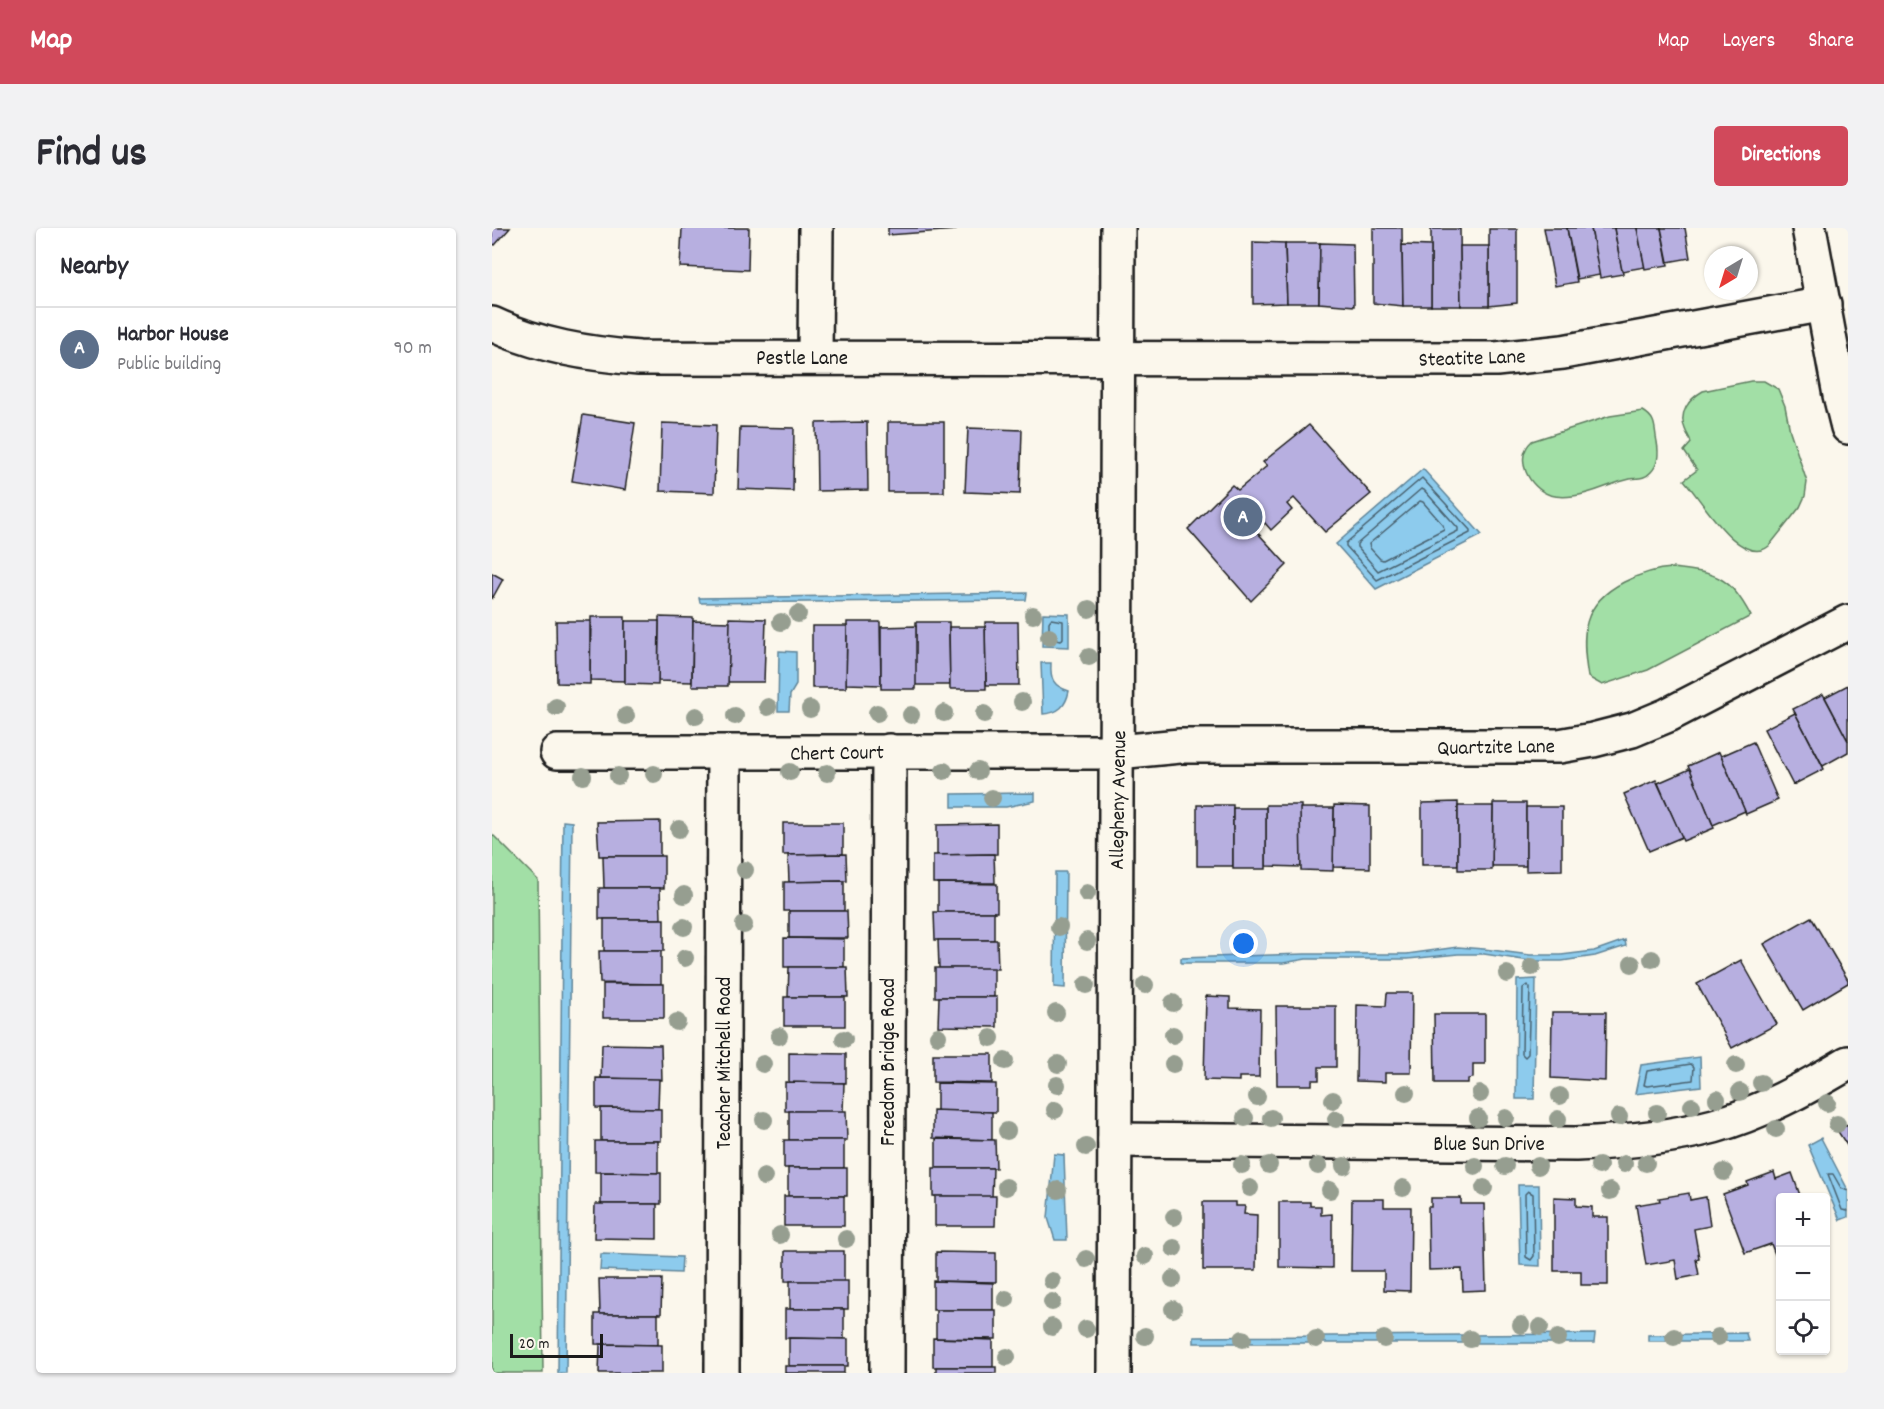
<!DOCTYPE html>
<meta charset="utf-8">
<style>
:root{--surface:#fff;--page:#f2f2f3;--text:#2b2b33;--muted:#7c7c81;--line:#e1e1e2;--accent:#d1495b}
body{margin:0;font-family:Dekko,sans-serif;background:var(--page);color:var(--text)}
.controls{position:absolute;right:18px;bottom:18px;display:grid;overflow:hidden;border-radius:6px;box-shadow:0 2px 4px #0004}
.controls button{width:54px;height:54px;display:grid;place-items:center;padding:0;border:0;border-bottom:2px solid var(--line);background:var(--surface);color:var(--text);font:30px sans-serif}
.compass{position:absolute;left:1212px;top:18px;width:54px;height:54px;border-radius:50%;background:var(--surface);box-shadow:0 2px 4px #0004;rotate:218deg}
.scale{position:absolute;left:18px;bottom:15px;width:93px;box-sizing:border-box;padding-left:6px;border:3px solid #1c1c1c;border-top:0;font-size:16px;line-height:21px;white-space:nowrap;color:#1c1c1c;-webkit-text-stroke:4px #fbf7ec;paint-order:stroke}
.you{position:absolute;left:752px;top:716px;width:21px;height:21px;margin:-15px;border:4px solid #fff;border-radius:50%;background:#1a73e8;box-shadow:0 0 0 9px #1a73e833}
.badge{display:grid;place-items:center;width:39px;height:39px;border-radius:50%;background:var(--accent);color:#fff;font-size:20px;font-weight:700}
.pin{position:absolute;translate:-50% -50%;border:3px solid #fff;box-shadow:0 2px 6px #0006}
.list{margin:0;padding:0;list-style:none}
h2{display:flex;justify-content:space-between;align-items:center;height:78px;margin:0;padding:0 24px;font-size:26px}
h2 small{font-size:20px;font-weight:400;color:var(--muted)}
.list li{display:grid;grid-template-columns:39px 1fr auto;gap:18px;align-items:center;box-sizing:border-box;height:84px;padding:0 24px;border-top:2px solid var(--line)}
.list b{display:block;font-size:22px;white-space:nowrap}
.list p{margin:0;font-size:20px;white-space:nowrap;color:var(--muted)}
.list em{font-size:20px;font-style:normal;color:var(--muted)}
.icon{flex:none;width:33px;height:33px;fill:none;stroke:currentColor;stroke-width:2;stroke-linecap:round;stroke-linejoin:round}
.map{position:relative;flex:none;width:1356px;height:1145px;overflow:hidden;border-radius:6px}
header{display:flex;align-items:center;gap:36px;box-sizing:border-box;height:84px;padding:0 30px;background:var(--accent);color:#fff}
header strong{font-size:28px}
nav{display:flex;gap:33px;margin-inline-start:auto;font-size:21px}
.intro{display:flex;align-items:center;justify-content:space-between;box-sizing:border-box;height:144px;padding:0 36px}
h1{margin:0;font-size:42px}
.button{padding:15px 27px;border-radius:6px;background:var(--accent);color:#fff;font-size:21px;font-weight:700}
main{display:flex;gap:36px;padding:0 36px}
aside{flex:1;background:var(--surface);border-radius:6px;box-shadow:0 2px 4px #0004}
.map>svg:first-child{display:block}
.green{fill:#a2dfa6;stroke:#5f7e61;stroke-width:1.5}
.water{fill:#8dcbed;stroke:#608599;stroke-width:1.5}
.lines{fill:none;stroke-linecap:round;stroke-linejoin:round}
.shore{stroke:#496270;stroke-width:1.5}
.building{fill:#b7afe0;stroke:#1c1c1c;stroke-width:1.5}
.minor-casing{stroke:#1c1c1c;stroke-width:38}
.minor{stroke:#fbf7ec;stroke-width:33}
.tree{fill:#969e90}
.labels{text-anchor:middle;stroke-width:4.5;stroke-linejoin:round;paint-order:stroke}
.street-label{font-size:21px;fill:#1c1c1c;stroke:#fbf7ec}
</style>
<header>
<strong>Map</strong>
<nav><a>Map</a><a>Layers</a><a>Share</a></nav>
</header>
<div class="intro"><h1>Find us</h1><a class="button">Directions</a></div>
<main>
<aside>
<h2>Nearby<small></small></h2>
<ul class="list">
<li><span class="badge" style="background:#5c6f8a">A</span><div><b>Harbor House</b><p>Public building</p></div><em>90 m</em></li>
</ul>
</aside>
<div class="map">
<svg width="1356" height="1145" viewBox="0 0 1356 1145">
<rect width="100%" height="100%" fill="#fbf7ec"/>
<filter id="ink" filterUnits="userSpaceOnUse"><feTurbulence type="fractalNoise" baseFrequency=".0167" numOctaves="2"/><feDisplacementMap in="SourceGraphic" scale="12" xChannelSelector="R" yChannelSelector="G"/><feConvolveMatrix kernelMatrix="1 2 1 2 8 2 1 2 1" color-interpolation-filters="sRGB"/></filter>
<g filter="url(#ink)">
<g class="green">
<path d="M1259 153H1272L1286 161 1293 178 1298 203 1315 254 1313 268 1308 279 1277 318C1249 341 1209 271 1192 252L1205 242 1192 223 1199 215C1198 209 1195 207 1193 201 1186 185 1197 171 1211 163Z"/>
<path d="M1151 183C1165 191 1162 200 1165 214 1167 225 1167 236 1159 244 1153 251 1146 250 1138 251 1119 255 1101 266 1081 268 1074 269 1065 269 1058 267 1037 260 1021 230 1040 213L1118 188Z"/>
<path d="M1180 340C1224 345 1237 347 1259 388L1156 442 1110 457 1096 449C1089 406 1089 376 1132 354 1148 346 1162 341 1180 340Z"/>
<polygon points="0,606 46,652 51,1145 0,1145"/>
</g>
<g class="water">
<polygon points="931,241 990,307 884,361 844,316"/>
<polygon points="535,365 534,372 208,375 207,370"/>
<polygon points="551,385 577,386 577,419 550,418"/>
<polygon points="287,423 304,424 304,457 298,467 297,483 286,483"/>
<path d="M549 435H559C558 451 561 458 577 463 574 478 567 485 551 486Z"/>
<polygon points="543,565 543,573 514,579 460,579 460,566"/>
<polygon points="71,593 80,594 74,1145 66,1145"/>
<polygon points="563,644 574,644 573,760 562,759"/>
<polygon points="1133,712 1134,718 1103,728 1070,733 1038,733 992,726 966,726 916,731 814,731 791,735 689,735 689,730 813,726 915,726 966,719 992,721 1038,727 1069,727 1102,723"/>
<polygon points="1044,751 1042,871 1024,871 1025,752"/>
<polygon points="1208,829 1209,858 1143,866 1149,837"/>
<polygon points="1329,910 1356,962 1356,989 1348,992 1316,917"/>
<polygon points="562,926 572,927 575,1012 563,1012 556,990"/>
<polygon points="1026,957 1047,957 1048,1038 1028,1037"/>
<polygon points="109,1026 190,1029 189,1045 108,1042"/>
<polygon points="1254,1105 1256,1113 1156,1113 1156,1107"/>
<polygon points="1103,1106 1102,1115 702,1115 702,1109"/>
</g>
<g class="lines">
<g class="shore">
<polygon points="930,250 978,302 978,305 885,352 854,318 854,315"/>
<polygon points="929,261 932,262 966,300 966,303 886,343 865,319 865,316"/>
<polygon points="928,273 931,274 951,297 952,301 891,332 888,331 878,320 877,316"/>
<polygon points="559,391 571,393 571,410 569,413 557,411 557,394"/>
<polygon points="1035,757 1038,760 1036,826 1033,829 1030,826 1031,760"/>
<polygon points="1199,836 1202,839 1201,852 1155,858 1152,857 1155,843"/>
<polygon points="1036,963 1041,966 1042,1028 1039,1032 1034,1029 1033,966"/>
<polyline points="1356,963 1349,960 1341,946 1336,946 1350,982 1356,983"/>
</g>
</g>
<g class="building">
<polygon points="0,0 18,0 3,17 0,15"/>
<polygon points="190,0 257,0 256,42 188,39"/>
<polygon points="396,0 464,0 464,2 396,7"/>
<polygon points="881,0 910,0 911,78 881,75"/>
<polygon points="1052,0 1075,0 1085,54 1063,58"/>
<polygon points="1075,0 1099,0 1108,47 1085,51"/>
<polygon points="1099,0 1122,0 1131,46 1108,50"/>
<polygon points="1122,0 1145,0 1153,39 1130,43"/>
<polygon points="1145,0 1169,0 1176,37 1153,41"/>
<polygon points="1169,0 1193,0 1198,30 1176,34"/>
<polygon points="939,1 968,1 969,78 939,78"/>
<polygon points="997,1 1025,1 1025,75 997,78"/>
<polygon points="761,14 793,15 795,75 761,76"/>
<polygon points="793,15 828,15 827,75 795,75"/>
<polygon points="828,15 861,16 862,78 827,75"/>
<polygon points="910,17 939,18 939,78 911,78"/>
<polygon points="968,18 997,18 997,78 969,78"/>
<polygon points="91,187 143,195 133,262 80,253"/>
<polygon points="375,194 376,262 325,263 324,195"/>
<rect x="396" y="194" width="56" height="70"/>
<polygon points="170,195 224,197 222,265 168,263"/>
<polygon points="817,197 879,266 833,304 802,270 795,276 800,282 779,302 773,295 764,303 795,337 759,373 696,301 740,257 746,262 775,238 771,234"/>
<polygon points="248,199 302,200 301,263 246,261"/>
<polygon points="476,200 530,202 528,266 473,264"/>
<polygon points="0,345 11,351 0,371"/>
<polygon points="99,389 133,389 133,453 98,452"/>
<polygon points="167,389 201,390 200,454 166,453"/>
<polygon points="237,390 274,391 272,454 236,454"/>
<polygon points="64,393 98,393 98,456 65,455"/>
<polygon points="133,393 167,393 166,457 133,456"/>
<polygon points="201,393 238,394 236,458 200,458"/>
<polygon points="355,394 388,394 389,457 354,456"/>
<polygon points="424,394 457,394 458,457 423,457"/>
<polygon points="493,394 526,394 527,457 494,457"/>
<polygon points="320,398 355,398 354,460 320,460"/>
<polygon points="424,398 424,461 389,461 389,399"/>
<polygon points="457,399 493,399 494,461 458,461"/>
<polygon points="1356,457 1356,513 1333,469"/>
<polygon points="1331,466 1356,513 1356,524 1331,538 1301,481"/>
<polygon points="1303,485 1332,541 1301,557 1272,501"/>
<polygon points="1261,514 1286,572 1254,586 1229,528"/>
<polygon points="1227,524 1253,583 1221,597 1196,538"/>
<polygon points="1198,541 1222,600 1191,613 1166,555"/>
<polygon points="1164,552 1190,609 1157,623 1132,566"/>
<polygon points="966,574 966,637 930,637 930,575"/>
<polygon points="1001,575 1034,575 1034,638 1000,638"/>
<rect x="705" y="577" width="36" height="61"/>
<polygon points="774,577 809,577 809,639 774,638"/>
<polygon points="842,577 878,578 878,640 841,639"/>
<polygon points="966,578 1001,578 1000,642 966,642"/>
<polygon points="1034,579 1070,579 1070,642 1034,643"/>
<rect x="741" y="580" width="33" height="61"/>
<polygon points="808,580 842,580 841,643 809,642"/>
<polygon points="168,593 168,628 107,628 105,594"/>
<polygon points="291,595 351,595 351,626 291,627"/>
<polygon points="505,596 505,626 445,627 445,597"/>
<polygon points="354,626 355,653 297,654 296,627"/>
<polygon points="502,626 503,655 441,655 441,627"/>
<polygon points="111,628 172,628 172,660 112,660"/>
<polygon points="352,653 352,683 292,683 292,654"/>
<polygon points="446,655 505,656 505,684 446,684"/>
<polygon points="107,660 168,660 169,691 107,691"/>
<polygon points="297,683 355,683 356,710 297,710"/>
<polygon points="442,684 502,684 502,712 443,712"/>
<polygon points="1319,689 1356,752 1356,755 1311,782 1272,716"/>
<rect x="112" y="691" width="60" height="32"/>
<polygon points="292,710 352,711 352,739 292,739"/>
<polygon points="446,712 505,712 506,741 447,740"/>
<polygon points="107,723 169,723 169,756 108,755"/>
<polygon points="1249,732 1285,796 1240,820 1205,756"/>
<polygon points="297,739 355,739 356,769 296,769"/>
<rect x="443" y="740" width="59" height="29"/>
<rect x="111" y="756" width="61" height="34"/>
<polygon points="895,765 920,765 919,845 893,845 893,854 864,853 865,777 894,778"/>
<polygon points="714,768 738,769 738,780 768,781 767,849 747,849 747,853 712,852"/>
<rect x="292" y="769" width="61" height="29"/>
<polygon points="447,769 505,769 505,799 446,798"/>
<polygon points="784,778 844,778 844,839 827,839 827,852 820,852 820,857 785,857"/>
<polygon points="1060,784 1114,784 1113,853 1059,850"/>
<polygon points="942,786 993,786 993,836 981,836 981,850 976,851 976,855 943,855"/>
<polygon points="110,816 169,817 170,852 109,850"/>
<polygon points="297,825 354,826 354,855 297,855"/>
<polygon points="441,826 500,826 500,855 441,854"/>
<polygon points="104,850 167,851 166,881 104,880"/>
<polygon points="293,854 352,855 351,884 293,883"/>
<polygon points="445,855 504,856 504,884 445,883"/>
<polygon points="109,880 169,881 169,913 109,913"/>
<polygon points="441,882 500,884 500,912 441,910"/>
<polygon points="297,883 354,883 355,912 297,912"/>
<polygon points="1356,896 1356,919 1345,902"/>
<polygon points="444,911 503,912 504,940 444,940"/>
<rect x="292" y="912" width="60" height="28"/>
<polygon points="103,913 166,913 166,945 103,944"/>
<rect x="296" y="940" width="59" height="28"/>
<polygon points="441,940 501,940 500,969 441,968"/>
<polygon points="109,944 169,945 169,976 109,976"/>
<polygon points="1282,944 1284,951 1300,945 1309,970 1288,970 1288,1030 1285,1031 1279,1016 1253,1025 1231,966 1256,957 1255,954"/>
<polygon points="1197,965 1198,972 1214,969 1218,998 1202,1001 1207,1030 1204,1031 1207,1047 1186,1051 1183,1032 1154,1037 1144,977 1168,973 1167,970"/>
<rect x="292" y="968" width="60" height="30"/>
<polygon points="443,968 504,968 503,998 443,998"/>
<polygon points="1062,969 1084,970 1084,978 1100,979 1100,989 1116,989 1116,1057 1089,1057 1089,1043 1062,1043"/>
<polygon points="939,970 969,970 969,976 992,976 994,1062 971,1063 970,1041 937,1042 936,979 939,979"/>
<polygon points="860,971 892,971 892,979 919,979 918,1063 892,1062 892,1043 859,1043"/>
<polygon points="711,974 744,974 744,978 753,978 752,986 765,987 764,1042 711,1042"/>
<polygon points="787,974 818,974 818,978 829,978 829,987 840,986 840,1040 787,1039"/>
<polygon points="103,976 165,976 165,1011 102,1010"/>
<polygon points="293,1023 352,1023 352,1054 293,1053"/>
<polygon points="444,1024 504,1025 504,1054 444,1053"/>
<polygon points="107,1051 170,1051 169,1086 108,1086"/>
<rect x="298" y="1053" width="58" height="28"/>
<polygon points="441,1053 501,1055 501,1082 441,1082"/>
<polygon points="293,1081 352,1081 352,1111 293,1110"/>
<polygon points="444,1082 504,1082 504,1111 444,1110"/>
<polygon points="103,1086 166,1086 166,1117 103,1116"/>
<polygon points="297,1110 356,1111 356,1138 297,1138"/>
<polygon points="441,1110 501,1112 501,1139 441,1139"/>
<polygon points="108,1116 170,1117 170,1145 107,1145"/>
<rect x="293" y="1138" width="59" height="7"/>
<rect x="444" y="1139" width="60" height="6"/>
</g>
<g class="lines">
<g class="minor-casing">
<g id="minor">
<polyline points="1317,0 1348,167 1356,199"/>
<path d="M0 96C47 118 96 126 147 130L1004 131 1071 124 1332 76"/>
<polyline points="323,129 324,0"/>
<polyline points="65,524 625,524 688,518 1067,518 1101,512 1140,502 1176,487 1356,394"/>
<path d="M623 912 1084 916C1130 914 1177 910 1222 898 1269 885 1314 860 1356 835"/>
<polyline points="230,1145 232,525"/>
<polyline points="395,1145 397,523"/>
<polyline points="622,1145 626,0"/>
</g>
</g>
<use href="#minor" class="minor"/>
</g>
<g class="tree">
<circle cx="597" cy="381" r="9"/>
<circle cx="306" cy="386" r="9"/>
<circle cx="541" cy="387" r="9"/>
<circle cx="289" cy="394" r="9"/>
<circle cx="557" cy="409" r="9"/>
<circle cx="597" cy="429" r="9"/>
<circle cx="530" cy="474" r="9"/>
<circle cx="64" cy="479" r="9"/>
<circle cx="276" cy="479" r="9"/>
<circle cx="318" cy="481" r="9"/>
<circle cx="385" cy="485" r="9"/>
<circle cx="452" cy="485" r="9"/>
<circle cx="492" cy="486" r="9"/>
<circle cx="419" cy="487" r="9"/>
<circle cx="134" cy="488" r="9"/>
<circle cx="204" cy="488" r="9"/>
<circle cx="243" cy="488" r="9"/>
<circle cx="452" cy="543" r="9"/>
<circle cx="486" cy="543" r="9"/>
<circle cx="298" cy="544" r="9"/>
<circle cx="335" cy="545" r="9"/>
<circle cx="162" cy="546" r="9"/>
<circle cx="91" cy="548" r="9"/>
<circle cx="126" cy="548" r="9"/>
<circle cx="500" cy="570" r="9"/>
<circle cx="187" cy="601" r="9"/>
<circle cx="253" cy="642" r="9"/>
<circle cx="595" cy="665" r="9"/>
<circle cx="192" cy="667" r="9"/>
<circle cx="252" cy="697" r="9"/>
<circle cx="192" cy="699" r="9"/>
<circle cx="567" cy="699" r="9"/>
<circle cx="595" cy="713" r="9"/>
<circle cx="193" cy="730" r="9"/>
<circle cx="1160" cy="731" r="9"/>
<circle cx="1140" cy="736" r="9"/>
<circle cx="1040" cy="739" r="9"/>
<circle cx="1015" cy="746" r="9"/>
<circle cx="594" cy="757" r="9"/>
<circle cx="653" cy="757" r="9"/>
<circle cx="681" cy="775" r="9"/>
<circle cx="564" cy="785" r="9"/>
<circle cx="185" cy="794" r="9"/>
<circle cx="681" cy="807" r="9"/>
<circle cx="287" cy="808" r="9"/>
<circle cx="446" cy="808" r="9"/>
<circle cx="499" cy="810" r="9"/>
<circle cx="352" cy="811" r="9"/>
<circle cx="513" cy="833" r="9"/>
<circle cx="271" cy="836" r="9"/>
<circle cx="566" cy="836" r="9"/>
<circle cx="681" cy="836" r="9"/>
<circle cx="1244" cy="837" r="9"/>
<circle cx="1269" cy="855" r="9"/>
<circle cx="565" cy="857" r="9"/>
<circle cx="1248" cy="864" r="9"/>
<circle cx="914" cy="865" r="9"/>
<circle cx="988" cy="866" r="9"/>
<circle cx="1068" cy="868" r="9"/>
<circle cx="765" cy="869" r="9"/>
<circle cx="1225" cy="871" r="9"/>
<circle cx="841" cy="872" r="9"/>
<circle cx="1335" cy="875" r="9"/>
<circle cx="1200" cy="878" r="9"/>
<circle cx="563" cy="882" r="9"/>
<circle cx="1165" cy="885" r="9"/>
<circle cx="1127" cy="889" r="9"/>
<circle cx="753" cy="890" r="9"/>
<circle cx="779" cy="890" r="9"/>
<circle cx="986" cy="890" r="9"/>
<circle cx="1014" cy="890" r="9"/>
<circle cx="844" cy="891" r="9"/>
<circle cx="1066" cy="891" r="9"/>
<circle cx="272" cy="892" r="9"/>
<circle cx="1345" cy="896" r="9"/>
<circle cx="1284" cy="901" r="9"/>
<circle cx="515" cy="903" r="9"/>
<circle cx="594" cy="919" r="9"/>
<circle cx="1154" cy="935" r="9"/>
<circle cx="1132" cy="936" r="9"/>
<circle cx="750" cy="937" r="9"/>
<circle cx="777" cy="937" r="9"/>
<circle cx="826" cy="938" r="9"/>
<circle cx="852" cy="938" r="9"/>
<circle cx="983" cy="938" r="9"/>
<circle cx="1013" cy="938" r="9"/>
<circle cx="1046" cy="938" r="9"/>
<circle cx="1107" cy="938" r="9"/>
<circle cx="1232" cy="944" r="9"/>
<circle cx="272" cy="949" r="9"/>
<circle cx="514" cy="959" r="9"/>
<circle cx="758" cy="960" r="9"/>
<circle cx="911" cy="960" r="9"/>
<circle cx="992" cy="960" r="9"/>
<circle cx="566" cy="962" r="9"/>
<circle cx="838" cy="962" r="9"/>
<circle cx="1118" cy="963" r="9"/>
<circle cx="682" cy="989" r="9"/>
<circle cx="288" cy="1007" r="9"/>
<circle cx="354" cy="1011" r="9"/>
<circle cx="682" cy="1020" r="9"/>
<circle cx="653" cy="1028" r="9"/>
<circle cx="594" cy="1031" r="9"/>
<circle cx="681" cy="1051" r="9"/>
<circle cx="560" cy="1053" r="9"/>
<circle cx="514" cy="1071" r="9"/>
<circle cx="560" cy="1074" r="9"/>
<circle cx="681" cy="1081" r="9"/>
<circle cx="1029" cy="1097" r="9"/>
<circle cx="560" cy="1099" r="9"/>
<circle cx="1048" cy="1099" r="9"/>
<circle cx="594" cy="1101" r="9"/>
<circle cx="653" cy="1108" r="9"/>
<circle cx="1182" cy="1109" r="9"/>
<circle cx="1226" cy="1109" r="9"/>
<circle cx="1066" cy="1110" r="9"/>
<circle cx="751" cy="1111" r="9"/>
<circle cx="824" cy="1111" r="9"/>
<circle cx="892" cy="1111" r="9"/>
<circle cx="978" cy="1111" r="9"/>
<circle cx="515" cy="1129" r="9"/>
</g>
</g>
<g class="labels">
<g class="street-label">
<text x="310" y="136">Pestle Lane</text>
<text transform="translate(980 129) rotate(-2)" y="7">Steatite Lane</text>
<text transform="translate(1004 518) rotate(-1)" y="7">Quartzite Lane</text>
<text transform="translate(345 524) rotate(-1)" y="7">Chert Court</text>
<text transform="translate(625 572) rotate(-89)" y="7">Allegheny Avenue</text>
<text transform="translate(395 834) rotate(-90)" y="7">Freedom Bridge Road</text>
<text transform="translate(231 835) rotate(-90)" y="7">Teacher Mitchell Road</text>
<text x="997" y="922">Blue Sun Drive</text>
</g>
</g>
</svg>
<div class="controls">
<button>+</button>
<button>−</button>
<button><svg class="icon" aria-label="locate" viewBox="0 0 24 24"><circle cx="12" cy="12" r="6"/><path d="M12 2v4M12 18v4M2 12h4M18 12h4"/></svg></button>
</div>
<svg class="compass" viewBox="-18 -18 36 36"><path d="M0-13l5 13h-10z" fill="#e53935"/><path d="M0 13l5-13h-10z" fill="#7c7c81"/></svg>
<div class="scale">20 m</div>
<div class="you"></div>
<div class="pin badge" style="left:751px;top:289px;background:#5c6f8a">A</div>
</div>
</main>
